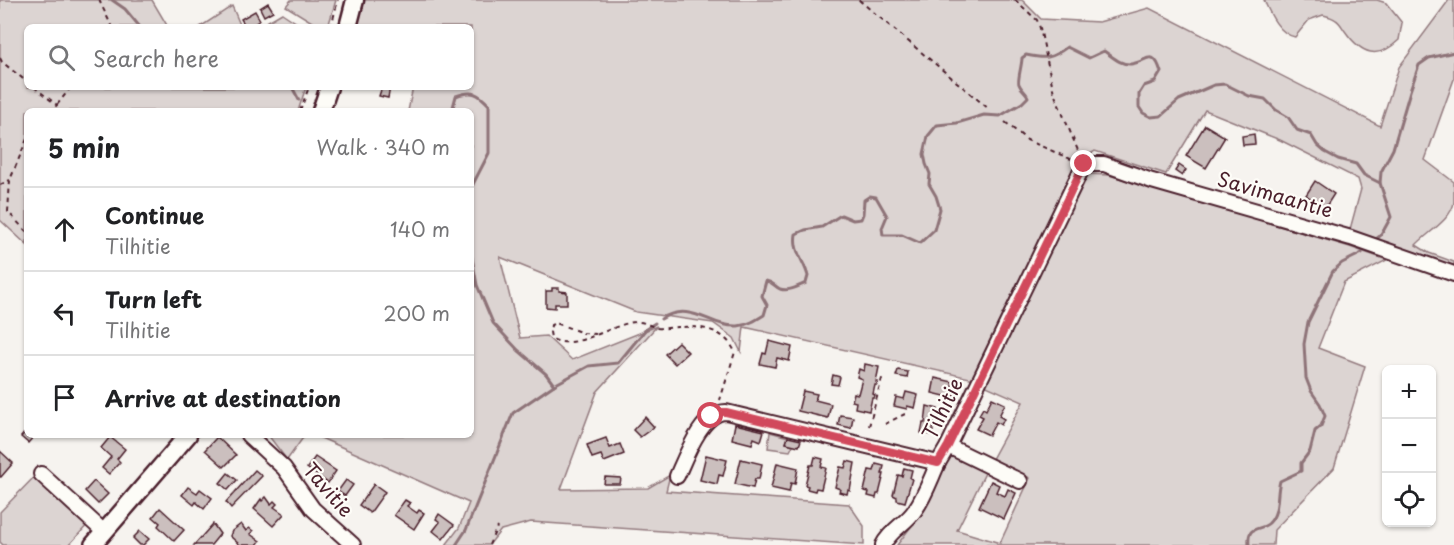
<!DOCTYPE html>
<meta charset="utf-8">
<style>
:root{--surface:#fff;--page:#f2f2f2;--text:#202124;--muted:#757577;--line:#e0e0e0}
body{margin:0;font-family:"Playpen Sans",sans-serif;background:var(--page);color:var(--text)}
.controls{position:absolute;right:18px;bottom:18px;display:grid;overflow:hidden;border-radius:9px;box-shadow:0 2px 4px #0004}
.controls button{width:54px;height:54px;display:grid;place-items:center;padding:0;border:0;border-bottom:2px solid var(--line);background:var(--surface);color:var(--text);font:30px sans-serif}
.stop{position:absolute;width:18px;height:18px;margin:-14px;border:4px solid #d1495b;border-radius:50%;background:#fff}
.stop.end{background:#d1495b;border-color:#fff;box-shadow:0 2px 6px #0008}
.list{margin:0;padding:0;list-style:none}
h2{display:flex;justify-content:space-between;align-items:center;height:78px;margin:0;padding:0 24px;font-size:26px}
h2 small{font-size:20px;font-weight:400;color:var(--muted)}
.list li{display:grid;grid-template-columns:39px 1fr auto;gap:18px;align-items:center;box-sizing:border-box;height:84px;padding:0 24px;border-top:2px solid var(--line)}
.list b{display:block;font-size:22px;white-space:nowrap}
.list p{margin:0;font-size:20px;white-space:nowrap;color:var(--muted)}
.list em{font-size:20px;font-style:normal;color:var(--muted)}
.icon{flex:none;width:33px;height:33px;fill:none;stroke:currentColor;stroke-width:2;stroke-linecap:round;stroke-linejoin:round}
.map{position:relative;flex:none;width:1454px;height:545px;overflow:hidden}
.search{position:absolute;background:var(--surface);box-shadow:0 2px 4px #0004;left:24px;top:24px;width:450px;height:66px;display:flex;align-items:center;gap:15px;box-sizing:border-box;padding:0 21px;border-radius:9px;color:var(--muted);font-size:22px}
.panel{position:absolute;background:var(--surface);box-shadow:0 2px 4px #0004;left:24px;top:108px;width:450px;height:330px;border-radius:9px}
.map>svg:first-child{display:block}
.green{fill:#dcd4d2;stroke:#937a7e;stroke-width:1.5}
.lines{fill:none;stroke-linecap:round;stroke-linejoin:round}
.stream{stroke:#8e7378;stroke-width:3}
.building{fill:#cbbfbe;stroke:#4a1f2b;stroke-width:1.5}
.minor-casing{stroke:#4a1f2b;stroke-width:18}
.major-casing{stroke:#4a1f2b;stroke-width:21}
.path{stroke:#4a1f2b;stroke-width:2;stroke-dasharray:4.5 4.5;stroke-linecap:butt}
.minor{stroke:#fdfcf7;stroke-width:14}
.major{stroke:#fdfcf7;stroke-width:16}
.route{stroke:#d1495b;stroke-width:8}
.labels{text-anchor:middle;stroke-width:4.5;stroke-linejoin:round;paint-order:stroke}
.street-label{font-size:20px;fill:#4a1f2b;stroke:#fdfcf7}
</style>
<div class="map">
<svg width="1454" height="545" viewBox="0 0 1454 545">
<rect width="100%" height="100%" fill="#f6f3ef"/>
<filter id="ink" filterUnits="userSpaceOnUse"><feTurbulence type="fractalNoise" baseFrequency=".0167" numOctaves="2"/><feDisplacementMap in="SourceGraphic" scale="12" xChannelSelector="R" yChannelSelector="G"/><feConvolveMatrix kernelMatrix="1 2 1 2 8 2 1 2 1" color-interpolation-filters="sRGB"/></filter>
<g filter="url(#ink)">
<g class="green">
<polygon points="0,0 152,0 168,27 27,27 27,87 306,87 298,111 27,111 27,245 0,220"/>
<polygon points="291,0 336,0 328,27 320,27 286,6"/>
<path d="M364 0H1022L1041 19 1099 22 1149 8 1380 126 1399 67 1449 0H1454V79L1425 160 1454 182C1454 189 1454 196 1454 202 1452 219 1427 233 1416 245L1429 253 1454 262V269L1349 233 1361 189 1358 179 1280 140 1205 110 1166 174 1095 151 1078 161 974 379 744 327 741 352 734 338 713 323 636 312 500 257 520 338 546 336 572 360 657 326 597 392 561 489 648 488 670 475 666 491 849 504 864 526V545L531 522 501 530 489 545H446L459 528 469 503 314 435H471V111H408L413 87H471V27H357Z"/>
<path d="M1264 0H1377L1386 3 1402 23 1399 40C1378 60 1362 55 1345 31 1342 27 1340 22 1336 20 1332 17 1327 16 1323 15L1309 20 1295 37C1279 34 1270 14 1264 0Z"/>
<polygon points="232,6 241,27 200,27"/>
<polygon points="282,13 303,27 258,27"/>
<polygon points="1087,174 1109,175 1350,247 1387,260 1344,282 1318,348 1365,366 1334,468 1274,530 1273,545 897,545 923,511 952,451 986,471 957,530 1000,543 1030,478 992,459 1023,402 984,385"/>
<polygon points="770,432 788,437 786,443 793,445 790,451 768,448"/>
<polygon points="268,435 305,435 287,460"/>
<polygon points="37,474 89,523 69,545 3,545 0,542 0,512"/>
</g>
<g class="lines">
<g class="stream">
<polyline points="112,0 125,9 140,27"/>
<polyline points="292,87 299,100"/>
<path d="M452 111 456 96C473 90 478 93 489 105V153L471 188"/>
<polyline points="1375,240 1381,235 1391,217 1380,183 1381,172 1393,149 1410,91 1419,65 1429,58 1454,52"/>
<polyline points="471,253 477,285 493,323 518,350 546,374 554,385"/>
<path d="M661 319C691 300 711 328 738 326 748 325 756 320 764 315L767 305 762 296 766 281C773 282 774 286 780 289 789 292 798 286 806 283L808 276C804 260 793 252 796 234L805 230 822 227 841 215 853 220 861 219 863 214 864 200 870 196 876 197 887 216 882 228 883 235H902L920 243 934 230 940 209 936 196 929 184 930 174 926 164 924 154 928 136 937 125 957 123 984 115 1000 116 1022 103 1028 97C1026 91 1021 90 1019 84 1017 81 1022 65 1022 58L1026 55C1046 59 1051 59 1067 47L1089 58 1104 51C1112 56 1120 65 1131 64 1147 62 1153 47 1161 72L1155 82 1144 86 1139 94V107L1143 113 1151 117 1161 116 1179 100 1214 85 1225 84 1249 96 1265 99 1276 110 1288 117 1297 130 1311 135 1317 145 1325 152 1338 159 1356 164 1364 175 1380 183"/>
<polyline points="456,545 466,530 513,413 554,385 589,366 618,363 646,329 655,323"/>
<path d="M1249 545C1247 524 1259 532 1269 523 1280 512 1276 495 1280 481L1301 471V463L1310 451 1315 431 1321 426 1325 416 1320 404 1311 391 1306 378 1304 344 1308 322 1333 271 1342 263 1362 253"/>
</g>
</g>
<g class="building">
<polygon points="268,3 273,11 264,16 260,8"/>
<polygon points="255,11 260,20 250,27 246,27 241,19"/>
<polygon points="382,87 390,87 388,98 379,96"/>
<polygon points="1205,125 1225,137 1206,168 1186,156"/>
<polygon points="1254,134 1255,144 1243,145 1242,136"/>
<polygon points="1179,165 1186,170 1182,176 1175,171"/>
<polygon points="1315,181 1334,194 1325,208 1306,195"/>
<polygon points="552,288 559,288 559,291 567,292 567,304 555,304 555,308 546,307 546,291 552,291"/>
<polygon points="769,341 792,347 789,361 777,358 775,367 760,364 763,353 766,354"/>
<polygon points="678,342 688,352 675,364 665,354"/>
<polygon points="865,364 879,367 876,382 878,382 877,385 875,385 873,394 875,395 874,398 872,398 869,411 855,408 856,402 852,401 854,393 858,394 862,379 857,377 859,369 864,371"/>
<polygon points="898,370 908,372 907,378 896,376"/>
<polygon points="833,375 840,377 838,385 831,384"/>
<polygon points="935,378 953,382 950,395 956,396 954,402 948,400 949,397 932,393"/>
<polygon points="803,391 817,394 815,400 831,404 828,418 798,411"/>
<polygon points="906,392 918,395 915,408 907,406 907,409 894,406 896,397 904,399"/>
<polygon points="992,398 1005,404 999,416 1004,419 1001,425 996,422 989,435 976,429 983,417 979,415 983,408 986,410"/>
<polygon points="927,406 938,409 932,435 921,433 923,423 925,423"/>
<polygon points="840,415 853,417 851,428 838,425"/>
<polygon points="645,417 654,427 640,437 633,430"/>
<polygon points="735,424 764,431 761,441 754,438 752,444 732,439"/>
<polygon points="27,430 27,435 35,435 28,443 21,437"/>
<polygon points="110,437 125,449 117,459 120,462 109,474 102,468 111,457 101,448"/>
<polygon points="217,437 236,455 224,467 205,450"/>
<polygon points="788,437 801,440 799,446 786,443"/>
<polygon points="606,438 610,448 620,444 624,454 604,462 601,455 592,458 587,445"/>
<polygon points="0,451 13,463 1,477 0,477"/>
<polygon points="706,455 727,460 723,476 719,475 717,484 700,480"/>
<polygon points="315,457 336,471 328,483 307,468"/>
<polygon points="815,457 823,459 821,467 826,468 821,489 816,488 815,491 807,489 808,486 805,485 810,465 813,465"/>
<polygon points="741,459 762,464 759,479 755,479 753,488 735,484"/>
<polygon points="847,461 855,463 850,491 848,490 847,494 839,492 840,489 835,487 840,467 845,468"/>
<polygon points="777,463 798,468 795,484 791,483 789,492 771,488"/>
<polygon points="876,464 884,466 882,474 884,474 879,494 877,494 876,498 868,496 869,492 864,491 869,470 874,471"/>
<polygon points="904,468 912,470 910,478 912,479 905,502 897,500 897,497 893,495 898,475 902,476"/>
<polygon points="255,470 262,476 231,508 226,502"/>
<polygon points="228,473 237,480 228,490 220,483"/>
<polygon points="605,477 621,478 620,484 604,484"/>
<polygon points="346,480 353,485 345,496 338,491"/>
<polygon points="94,481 108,494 98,504 85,491"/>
<polygon points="991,481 999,485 996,492 1005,496 1008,489 1016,493 1004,519 979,507"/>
<polygon points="374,484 385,492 370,513 359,505"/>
<polygon points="188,487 197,493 200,489 212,498 204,509 196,502 194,505 182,495"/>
<polygon points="266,497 271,504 274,501 277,504 274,507 284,514 273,526 254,509 261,499 262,501"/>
<polygon points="405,500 410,503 407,506 417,513 419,510 424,513 414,529 394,515"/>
<polygon points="160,508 184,530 174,541 158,526 160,523 153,517"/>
<polygon points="439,514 454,525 443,539 433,531 440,522 436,519"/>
<polygon points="213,524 220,534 211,545 194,545"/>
<polygon points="241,524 246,531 249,528 253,531 250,534 260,541 257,545 240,545 230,536 232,531"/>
<polygon points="140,531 149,539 143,545 140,545 133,538"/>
</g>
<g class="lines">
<g class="minor-casing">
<g id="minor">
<polyline points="248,435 284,468 313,509 353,545"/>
<polyline points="948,446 1020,481"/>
<polyline points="41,474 104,532"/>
<path d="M677 476C686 456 702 412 726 412L938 463 948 446 1084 164H1104L1152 181 1351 238 1454 274"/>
<path d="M883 545C891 529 906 524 915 510 925 496 931 478 938 463"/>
</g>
</g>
<g class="major-casing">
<g id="major">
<polyline points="348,27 355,0"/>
<polyline points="321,111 329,87"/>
<polyline points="93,545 188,435"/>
</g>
</g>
<g class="path">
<polyline points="99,0 112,27"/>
<polyline points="859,0 989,109"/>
<polyline points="1015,0 1037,20 1040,28 1054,93 1079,153"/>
<polyline points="331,27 338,0"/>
<polyline points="0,58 2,62 27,82"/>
<polyline points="34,87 57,105 51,111"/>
<polyline points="57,105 71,87"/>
<polyline points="300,111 309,87"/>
<polyline points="1005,122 1027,140 1073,160"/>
<polyline points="27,139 10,180 8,212 27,232"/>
<polyline points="0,185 10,180"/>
<path d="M596 334 583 333 556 323 551 325 550 332 551 338C573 353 611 324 635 322 644 321 650 326 657 328 665 329 673 327 680 327 703 326 725 330 735 352L720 400"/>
<polyline points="885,424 905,414"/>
<polyline points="869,426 883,375"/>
<polyline points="489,545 497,527"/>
</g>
<use href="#minor" class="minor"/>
<use href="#major" class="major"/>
</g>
</g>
<g class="lines" filter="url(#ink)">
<polyline class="route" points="711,416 717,412 726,412 938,463 948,446 1084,164"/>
</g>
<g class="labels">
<g class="street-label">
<text transform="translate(1275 195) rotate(16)" y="7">Savimaantie</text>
<text transform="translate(943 409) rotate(-64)" y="7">Tilhitie</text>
<text transform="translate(328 490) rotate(49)" y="7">Tavitie</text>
</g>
</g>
</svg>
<div class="controls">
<button>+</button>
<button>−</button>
<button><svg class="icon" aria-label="locate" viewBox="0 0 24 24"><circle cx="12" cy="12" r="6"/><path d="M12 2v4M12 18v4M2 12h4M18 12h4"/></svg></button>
</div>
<div class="stop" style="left:711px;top:416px"></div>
<div class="stop end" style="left:1084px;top:164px"></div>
<div class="search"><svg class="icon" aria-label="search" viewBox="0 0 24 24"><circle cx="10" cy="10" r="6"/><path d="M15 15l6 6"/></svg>Search here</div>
<section class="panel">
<h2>5 min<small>Walk · 340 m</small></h2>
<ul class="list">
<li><svg class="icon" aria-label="ahead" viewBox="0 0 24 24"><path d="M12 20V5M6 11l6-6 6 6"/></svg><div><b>Continue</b><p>Tilhitie</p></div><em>140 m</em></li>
<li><svg class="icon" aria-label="left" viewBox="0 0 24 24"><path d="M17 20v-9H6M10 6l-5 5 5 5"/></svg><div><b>Turn left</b><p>Tilhitie</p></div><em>200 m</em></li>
<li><svg class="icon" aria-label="arrive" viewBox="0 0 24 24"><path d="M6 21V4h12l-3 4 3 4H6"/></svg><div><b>Arrive at destination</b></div></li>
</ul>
</section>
</div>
